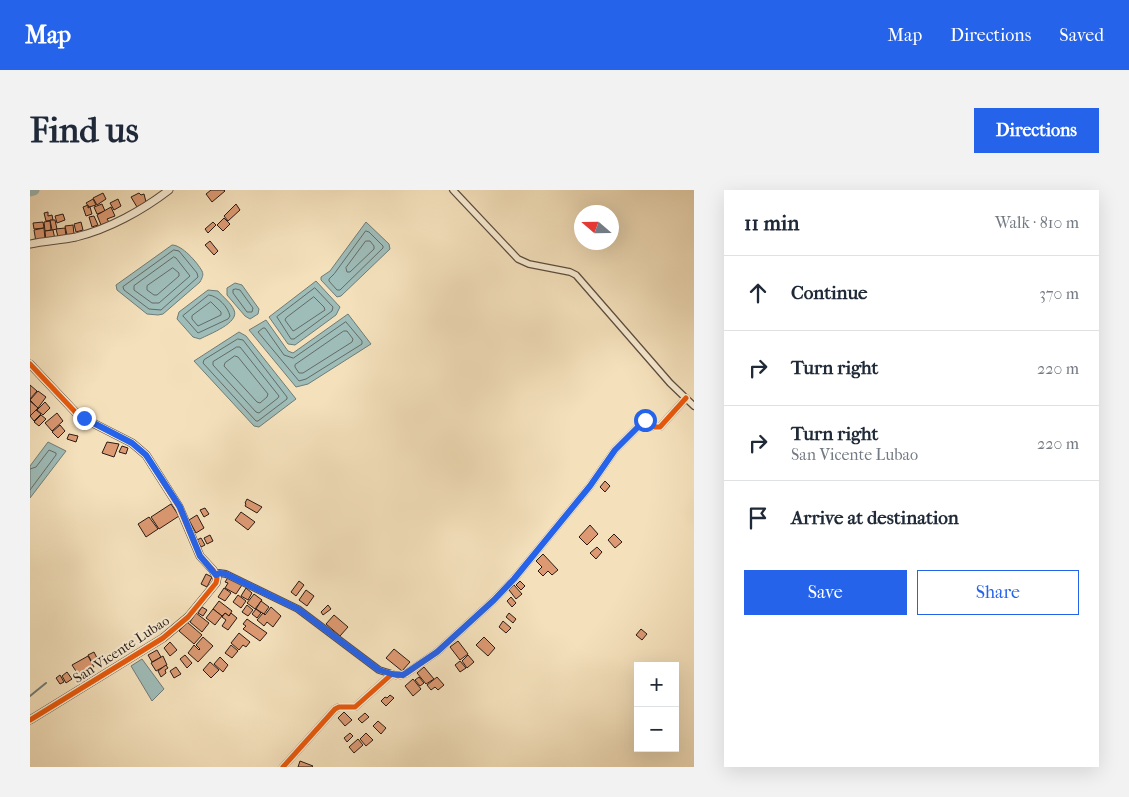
<!DOCTYPE html>
<meta charset="utf-8">
<style>
:root{--surface:#fff;--page:#f2f2f3;--text:#1f2937;--muted:#747a83;--line:#e0e1e3;--accent:#2563eb}
body{margin:0;font-family:"IM FELL French Canon",serif;background:var(--page);color:var(--text)}
.controls{position:absolute;right:15px;bottom:15px;display:grid;overflow:hidden;border-radius:0px;box-shadow:0 5px 20px #0002}
.controls button{width:45px;height:45px;display:grid;place-items:center;padding:0;border:0;border-bottom:1px solid var(--line);background:var(--surface);color:var(--text);font:25px sans-serif}
.compass{position:absolute;left:544px;top:15px;width:45px;height:45px;border-radius:50%;background:var(--surface);box-shadow:0 5px 20px #0002;rotate:290deg}
.stop{position:absolute;width:15px;height:15px;margin:-11px;border:4px solid #2563eb;border-radius:50%;background:#fff}
.stop.end{background:#2563eb;border-color:#fff;box-shadow:0 1px 5px #0008}
.list{margin:0;padding:0;list-style:none}
h2{display:flex;justify-content:space-between;align-items:center;height:65px;margin:0;padding:0 20px;font-size:21px}
h2 small{font-size:16px;font-weight:400;color:var(--muted)}
.list li{display:grid;grid-template-columns:32px 1fr auto;gap:15px;align-items:center;box-sizing:border-box;height:75px;padding:0 20px;border-top:1px solid var(--line)}
.list b{display:block;font-size:19px;white-space:nowrap}
.list p{margin:0;font-size:16px;white-space:nowrap;color:var(--muted)}
.list em{font-size:16px;font-style:normal;color:var(--muted)}
.actions{display:flex;gap:10px;padding:15px 20px}
.actions a{flex:1;padding:11px 0;border:1px solid var(--accent);border-radius:0px;text-align:center;font-size:18px;color:var(--accent)}
.actions .main{background:var(--accent);color:#fff}
.icon{flex:none;width:28px;height:28px;fill:none;stroke:currentColor;stroke-width:2;stroke-linecap:round;stroke-linejoin:round}
.map{position:relative;flex:none;width:664px;height:577px;overflow:hidden;border-radius:0px}
header{display:flex;align-items:center;gap:30px;box-sizing:border-box;height:70px;padding:0 25px;background:var(--accent);color:#fff}
header strong{font-size:24px}
nav{display:flex;gap:28px;margin-inline-start:auto;font-size:18px}
.intro{display:flex;align-items:center;justify-content:space-between;box-sizing:border-box;height:120px;padding:0 30px}
h1{margin:0;font-size:35px}
.button{padding:12px 22px;border-radius:0px;background:var(--accent);color:#fff;font-size:18px;font-weight:700}
main{display:flex;gap:30px;padding:0 30px}
aside{flex:1;background:var(--surface);border-radius:0px;box-shadow:0 5px 20px #0002}
.map>svg:first-child{display:block}
.water{fill:#9ebcb8;stroke:#6f7b76}
.lines{fill:none;stroke-linecap:round;stroke-linejoin:round}
.shore{stroke:#646b66;stroke-width:1}
.stream{stroke:#6f7b76;stroke-width:2}
.river{stroke:#9ebcb8;stroke-width:11}
.building{fill:#dc9972;stroke:#291a14}
.minor-casing{stroke:#5c4c3e;stroke-width:8}
.tertiary-casing{stroke:#5c4c3e;stroke-width:9}
.minor{stroke:#f8ecd3;stroke-width:5.5}
.tertiary{stroke:#f8ecd3;stroke-width:7}
.cycleway-casing{stroke:#f8ecd3;stroke-width:8}
.cycleway{stroke:#e8590c;stroke-width:5}
.route{stroke:#2563eb;stroke-width:6}
.labels{text-anchor:middle;stroke-width:4;stroke-linejoin:round;paint-order:stroke}
.street-label{font-size:14px;fill:#291a14;stroke:#f8ecd3}
</style>
<header>
<strong>Map</strong>
<nav><a>Map</a><a>Directions</a><a>Saved</a></nav>
</header>
<div class="intro"><h1>Find us</h1><a class="button">Directions</a></div>
<main>
<div class="map">
<svg width="664" height="577" viewBox="0 0 664 577">
<rect width="100%" height="100%" fill="#f4e1bc"/>
<filter id="stains"><feTurbulence type="fractalNoise" baseFrequency=".004" numOctaves="4"/><feColorMatrix values="0 0 0 0 .2 0 0 0 0 .09 0 0 0 0 .02 0 0 0 .5 -.17"/></filter>
<radialGradient id="worn" r=".72"><stop offset=".6" stop-color="#630" stop-opacity="0"/><stop offset="1" stop-color="#630" stop-opacity=".3"/></radialGradient>
<g class="water">
<polygon points="336,32 359,54 360,59 311,106 307,107 291,90 291,87 300,81"/>
<path d="M142 55C152 55 167 72 172 81 174 85 172 88 170 92L133 124 128 125 117 124 87 100 86 95Z"/>
<polygon points="286,91 310,117 306,125 265,155 258,154 239,127"/>
<polygon points="205,93 212,95 229,119 228,124 220,129 215,126 197,105 197,98"/>
<path d="M178 100 188 101C193 107 201 113 204 120 210 133 179 144 170 149L163 147 147 129 149 122Z"/>
<polygon points="318,124 341,154 278,194 266,197 219,140 236,130 258,161 263,163"/>
<polygon points="209,142 216,146 266,209 229,237 224,236 164,171"/>
<polygon points="18,252 36,261 0,308 0,276"/>
<polygon points="112,469 134,499 122,511 101,476"/>
</g>
<g class="lines">
<g class="shore">
<polygon points="336,41 339,42 353,56 353,58 310,100 307,100 299,91 299,89 304,84"/>
<polygon points="336,51 340,51 344,56 344,59 320,82 317,82 316,78"/>
<polygon points="144,60 149,61 167,83 168,87 131,120 119,119 94,100 93,97"/>
<polygon points="144,67 146,68 160,86 129,113 122,113 104,100 104,96"/>
<polygon points="143,78 149,83 149,86 127,105 124,105 117,100 117,96"/>
<polygon points="285,98 303,117 302,121 264,149 261,149 247,127"/>
<polygon points="206,99 210,100 223,118 222,122 217,122 203,103 203,100"/>
<path d="M179 105C188 106 198 117 200 126L198 129 168 143 153 126Z"/>
<polygon points="284,107 294,117 295,120 265,140 263,141 255,130 256,128"/>
<polygon points="181,112 191,122 191,125 168,136 162,129 162,126"/>
<polygon points="316,132 332,151 332,154 276,189 269,191 228,142 233,138 235,138 254,165 263,168"/>
<polygon points="314,141 317,141 323,149 322,152 273,183 269,183 265,177 265,175"/>
<polygon points="208,149 213,150 257,207 257,209 228,231 226,231 173,173 174,170"/>
<polygon points="207,157 210,157 249,206 248,208 229,223 226,222 183,175 183,172"/>
<polygon points="205,166 208,167 238,204 237,207 230,213 227,212 194,176 195,173"/>
<polyline points="0,279 6,277 19,260 26,263 26,265 0,300"/>
</g>
<polyline class="stream" points="0,506 16,493"/>
<polyline class="river" points="0,1 4,0"/>
</g>
<g class="building">
<polygon points="181,0 194,0 195,1 182,12 176,4"/>
<polygon points="73,3 76,9 67,15 63,8"/>
<polygon points="109,3 111,5 114,4 116,12 107,17 101,7"/>
<polygon points="63,9 66,15 59,17 56,13"/>
<polygon points="88,9 91,16 84,20 80,13"/>
<polygon points="72,14 75,21 67,24 64,17"/>
<polygon points="206,14 210,20 198,31 194,26"/>
<polygon points="58,15 58,18 60,17 62,24 56,26 53,17"/>
<polygon points="81,17 85,26 77,29 79,32 71,35 67,25"/>
<polygon points="18,22 18,26 22,25 23,30 16,31 14,23"/>
<polygon points="33,24 35,30 27,33 25,26"/>
<polygon points="64,26 68,35 62,37 59,27"/>
<polygon points="194,28 200,34 193,41 187,35"/>
<polygon points="20,30 25,30 27,39 22,40"/>
<polygon points="20,31 21,40 15,41 14,32"/>
<polygon points="13,32 14,38 4,39 3,33"/>
<polygon points="51,32 53,40 46,42 44,34"/>
<polygon points="183,32 186,35 178,43 175,39"/>
<polygon points="43,35 44,44 37,45 35,36"/>
<polygon points="14,38 15,49 6,52 4,40"/>
<polygon points="35,38 36,46 28,47 26,39"/>
<polygon points="23,40 25,49 16,51 15,41"/>
<polygon points="180,51 188,61 184,65 175,55"/>
<polygon points="0,195 7,201 0,209"/>
<polygon points="8,201 16,207 8,218 0,210"/>
<polygon points="0,211 8,218 0,226"/>
<polygon points="15,212 20,218 13,225 7,220"/>
<polygon points="6,220 11,224 4,231 0,226"/>
<polygon points="27,223 33,231 22,241 15,233"/>
<polygon points="11,225 16,229 9,236 4,232"/>
<polygon points="30,235 35,241 28,248 22,242"/>
<polygon points="39,244 48,246 46,252 37,249"/>
<polygon points="77,252 89,254 84,267 72,263"/>
<polygon points="92,256 98,258 96,264 89,262"/>
<polygon points="575,291 580,296 575,302 570,297"/>
<polygon points="217,309 232,317 227,323 215,316 216,314 215,313"/>
<polygon points="141,314 149,326 129,339 121,327"/>
<polygon points="175,318 179,324 174,327 170,320"/>
<polygon points="211,322 225,332 218,340 205,330"/>
<polygon points="167,325 174,338 166,343 159,330"/>
<polygon points="119,327 128,339 116,347 108,334"/>
<polygon points="560,335 568,344 557,355 549,347"/>
<polygon points="584,344 592,352 585,358 578,350"/>
<polygon points="180,345 183,351 177,354 174,348"/>
<polygon points="171,348 175,355 171,357 167,350"/>
<polygon points="567,357 572,362 566,369 560,363"/>
<polygon points="513,364 528,380 522,385 518,381 513,386 508,381 512,377 506,371"/>
<polygon points="176,384 182,387 177,397 171,394"/>
<polygon points="199,386 212,395 206,404 195,398 198,393 195,392"/>
<polygon points="269,391 274,395 266,406 261,402"/>
<polygon points="490,391 495,396 491,400 486,395"/>
<polygon points="484,395 492,404 486,409 479,400"/>
<polygon points="194,398 201,403 195,411 188,407"/>
<polygon points="216,398 222,403 218,410 211,406"/>
<polygon points="276,400 284,406 277,416 269,410"/>
<polygon points="224,404 232,410 225,419 217,413"/>
<polygon points="208,405 216,411 211,418 203,412"/>
<polygon points="481,407 486,413 482,417 477,411"/>
<polygon points="189,411 202,421 199,426 195,423 192,426 183,419"/>
<polygon points="231,411 239,417 234,424 226,419"/>
<polygon points="217,415 223,420 218,426 212,422"/>
<polygon points="298,415 301,419 293,425 291,422"/>
<polygon points="172,417 177,420 173,426 168,423"/>
<polygon points="241,417 251,426 243,437 237,432 234,436 227,430 233,423 235,425"/>
<polygon points="183,419 192,426 185,435 176,428"/>
<polygon points="226,419 231,423 227,428 222,424"/>
<polygon points="166,423 179,433 172,442 160,432"/>
<polygon points="195,423 199,426 201,423 207,428 198,440 192,436 196,430 192,427"/>
<polygon points="479,423 486,429 483,433 476,427"/>
<polygon points="304,425 318,437 310,446 296,434"/>
<polygon points="217,429 237,443 230,451 213,439 216,436 213,434"/>
<polygon points="473,431 481,438 476,443 469,437"/>
<polygon points="157,432 172,445 164,454 149,441"/>
<polygon points="611,439 617,444 612,450 606,445"/>
<polygon points="209,443 220,452 216,457 213,455 209,460 201,453"/>
<polygon points="173,447 183,456 168,472 158,463 164,455 169,460 170,459 166,455"/>
<polygon points="454,447 465,458 458,466 446,455"/>
<polygon points="428,451 438,464 430,470 420,457"/>
<polygon points="140,452 147,460 140,466 134,458"/>
<polygon points="201,455 208,461 202,468 195,463"/>
<polygon points="364,459 380,472 372,481 356,468"/>
<polygon points="127,460 131,467 122,472 118,465"/>
<polygon points="64,462 67,468 62,472 58,465"/>
<polygon points="155,465 162,473 157,478 150,469"/>
<polygon points="438,465 444,472 437,478 432,471"/>
<polygon points="58,466 64,477 49,486 42,475"/>
<polygon points="133,466 137,475 126,481 121,473"/>
<polygon points="190,467 198,475 193,482 184,474"/>
<polygon points="430,471 436,478 430,482 425,475"/>
<polygon points="180,472 189,480 181,488 173,480"/>
<polygon points="136,475 138,478 135,480 136,483 131,487 128,481"/>
<polygon points="146,477 151,484 144,488 140,481"/>
<polygon points="394,477 404,489 396,494 387,483"/>
<polygon points="37,482 42,489 36,493 32,486"/>
<polygon points="30,485 34,492 30,494 26,488"/>
<polygon points="389,487 394,493 390,496 385,490"/>
<polygon points="407,487 414,495 408,500 405,497 401,500 397,495"/>
<polygon points="383,489 391,499 383,506 375,496"/>
<polygon points="360,505 364,508 356,516 351,511 355,507 357,508"/>
<polygon points="314,522 322,530 315,536 308,528"/>
<polygon points="335,523 339,527 332,533 328,529"/>
<polygon points="348,531 356,538 351,544 343,536"/>
<polygon points="320,543 323,546 317,552 314,548"/>
<polygon points="336,543 343,550 336,556 330,549"/>
<polygon points="328,549 333,555 324,563 319,557"/>
<polygon points="270,571 283,576 282,577 268,577"/>
</g>
<g class="lines">
<g class="minor-casing">
<g id="minor">
<polyline points="423,0 488,69 499,74 540,82 546,85 640,193 664,216"/>
<polyline points="186,385 189,383 196,384 268,419 349,480 362,484"/>
<polyline points="253,577 305,519 309,517 325,517 362,484 368,486 377,483 407,462 464,410 484,389 560,296 585,260 615,230 618,231 625,237 630,237 656,208"/>
</g>
</g>
<g class="tertiary-casing">
<g id="tertiary">
<path d="M0 54C15 51 31 50 46 47 79 39 113 20 139 0"/>
<polyline points="0,174 49,226 102,253 116,265 149,317 170,366 183,380 187,388 186,393 158,427 133,448 0,530"/>
</g>
</g>
<use href="#minor" class="minor"/>
<use href="#tertiary" class="tertiary"/>
<g class="cycleway-casing">
<g id="cycleway">
<polyline points="0,174 49,226 102,253 116,265 149,317 170,366 183,380 187,388 186,393 158,427 133,448 0,530"/>
<polyline points="253,577 305,519 309,517 325,517 362,484 368,486 377,483 407,462 464,410 484,389 560,296 585,260 615,230 618,231 625,237 630,237 656,208"/>
</g>
</g>
<use href="#cycleway" class="cycleway"/>
</g>
<g class="lines">
<polyline class="route" points="54,228 102,253 116,265 150,317 170,366 186,385 190,383 196,384 268,419 349,480 362,484 373,485 407,462 464,410 484,389 560,296 585,260 615,230"/>
</g>
<g class="labels">
<g class="street-label">
<text transform="translate(91 459) rotate(-33)" y="5">San Vicente Lubao</text>
</g>
</g>
<rect width="100%" height="100%" filter="url(#stains)"/>
<rect width="100%" height="100%" fill="url(#worn)"/>
</svg>
<div class="controls">
<button>+</button>
<button>−</button>
</div>
<svg class="compass" viewBox="-18 -18 36 36"><path d="M0-13l5 13h-10z" fill="#e53935"/><path d="M0 13l5-13h-10z" fill="#747a83"/></svg>
<div class="stop" style="left:615px;top:230px"></div>
<div class="stop end" style="left:54px;top:228px"></div>
</div>
<aside>
<h2>11 min<small>Walk · 810 m</small></h2>
<ul class="list">
<li><svg class="icon" aria-label="ahead" viewBox="0 0 24 24"><path d="M12 20V5M6 11l6-6 6 6"/></svg><div><b>Continue</b></div><em>370 m</em></li>
<li><svg class="icon" aria-label="right" viewBox="0 0 24 24"><path d="M7 20v-9h11M14 6l5 5-5 5"/></svg><div><b>Turn right</b></div><em>220 m</em></li>
<li><svg class="icon" aria-label="right" viewBox="0 0 24 24"><path d="M7 20v-9h11M14 6l5 5-5 5"/></svg><div><b>Turn right</b><p>San Vicente Lubao</p></div><em>220 m</em></li>
<li><svg class="icon" aria-label="arrive" viewBox="0 0 24 24"><path d="M6 21V4h12l-3 4 3 4H6"/></svg><div><b>Arrive at destination</b></div></li>
</ul>
<div class="actions"><a class="main">Save</a><a>Share</a></div>
</aside>
</main>
